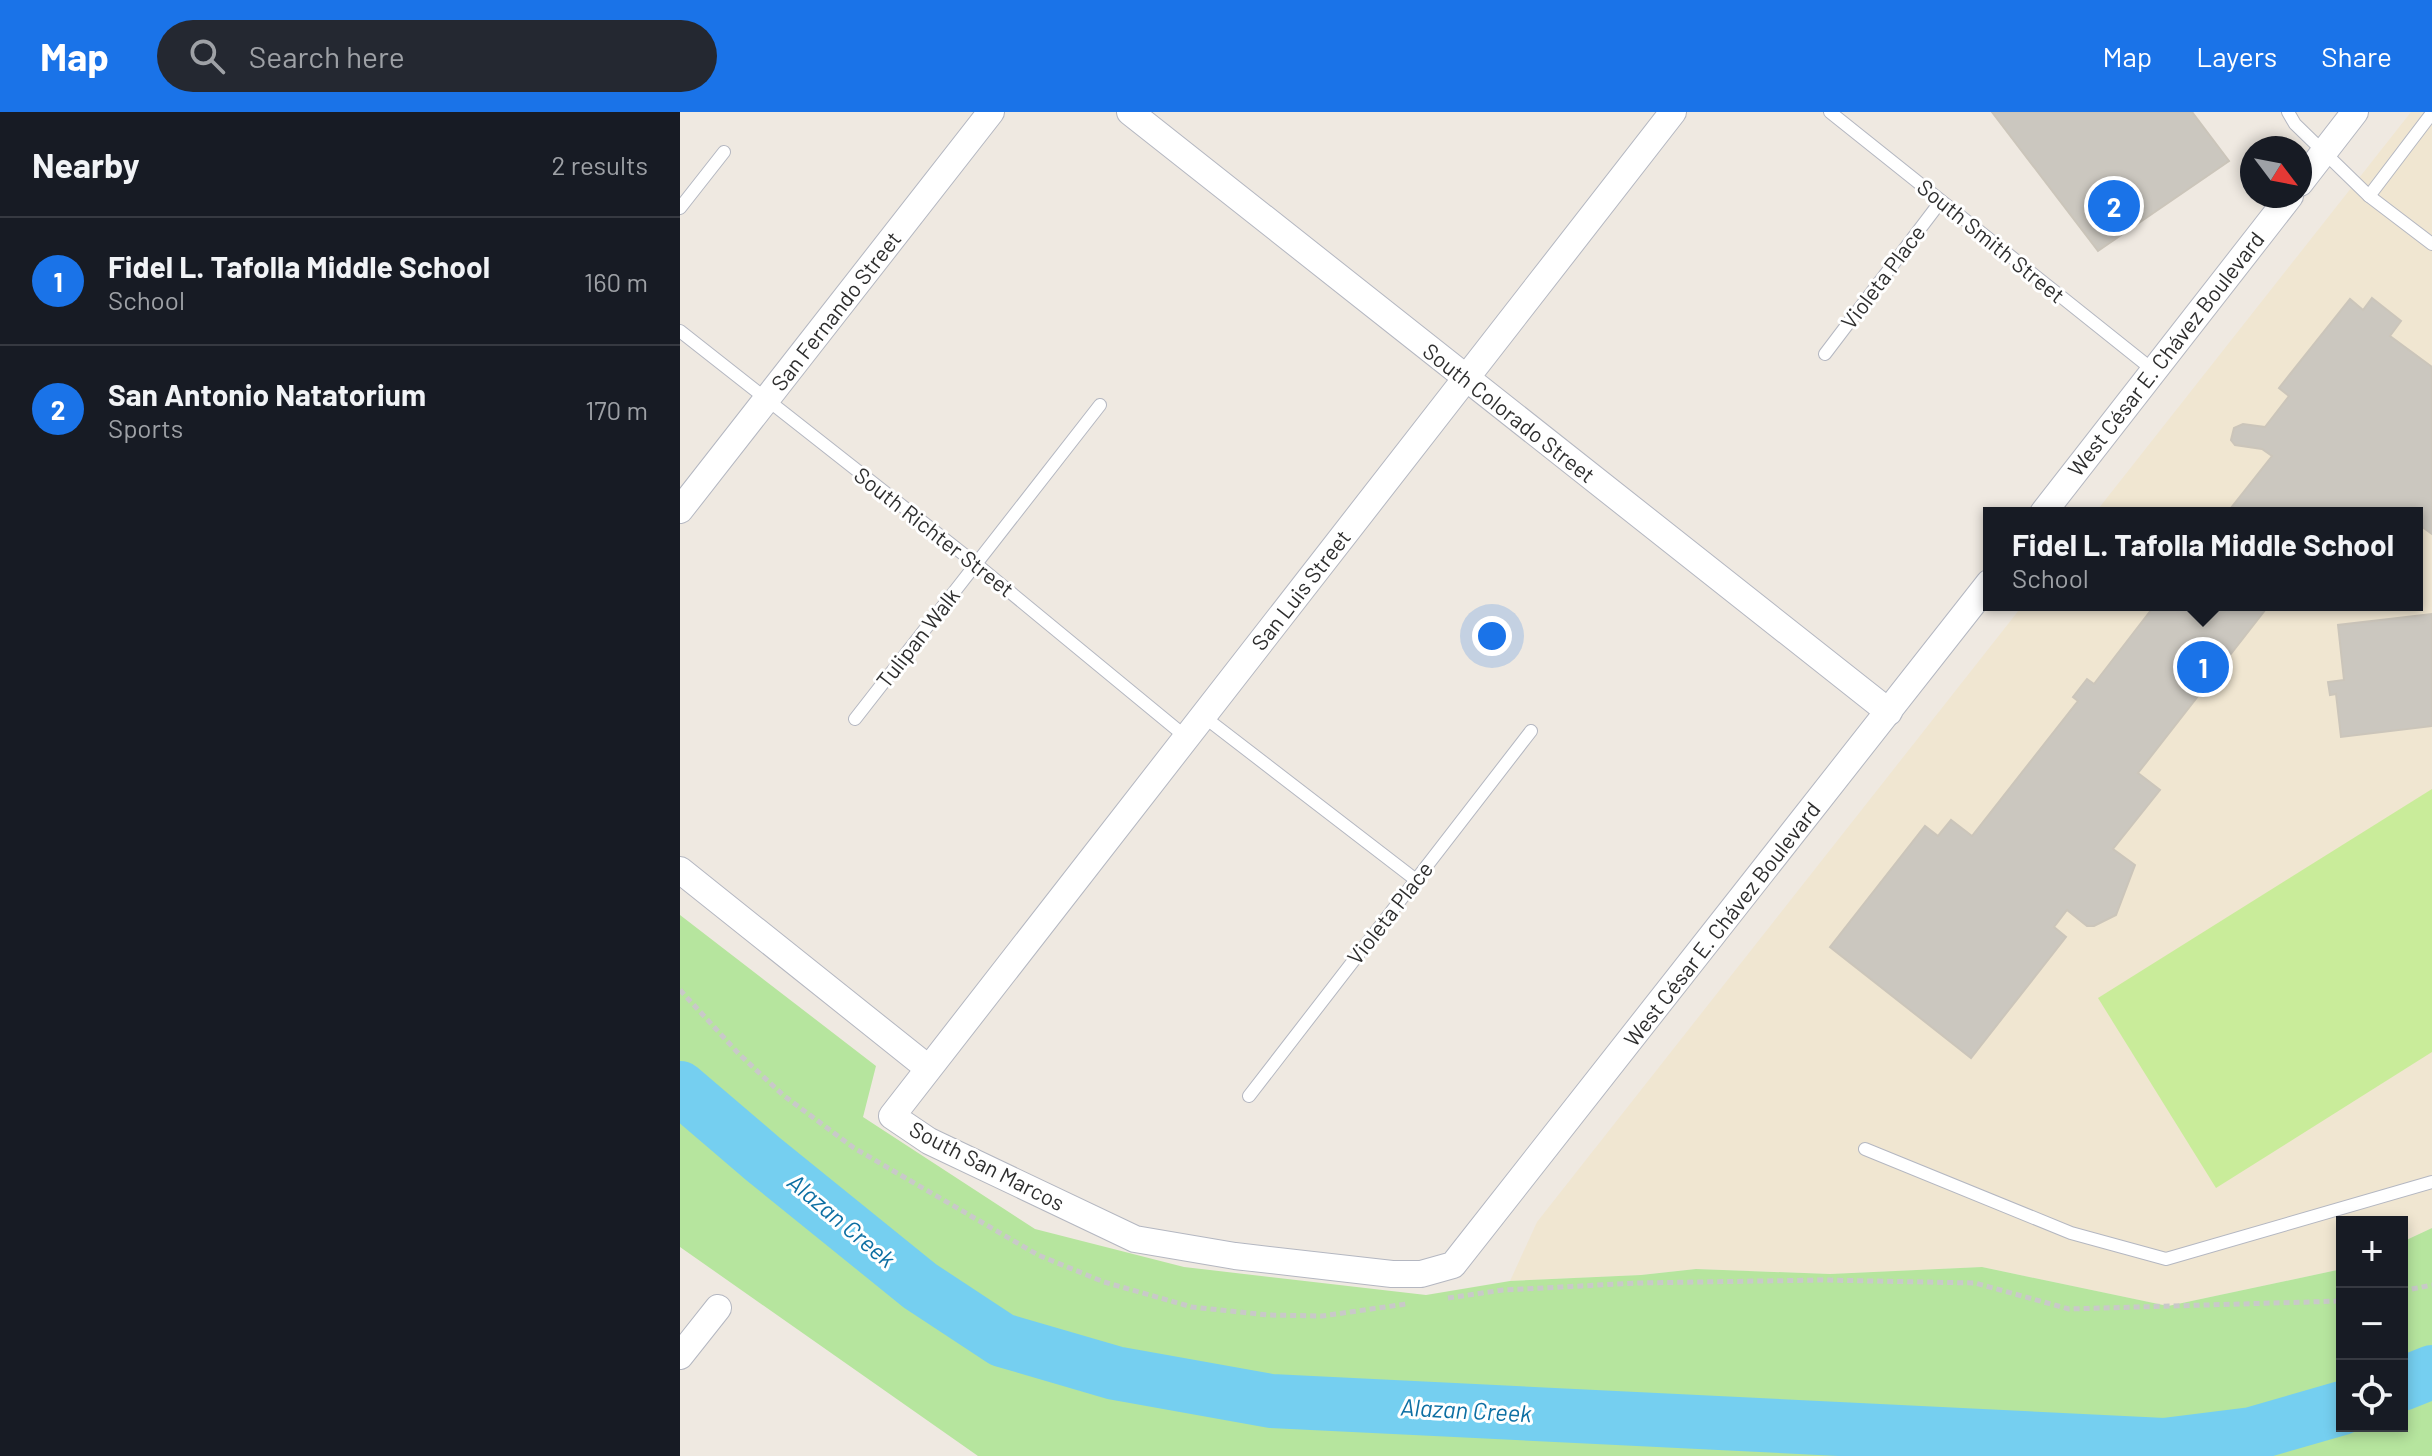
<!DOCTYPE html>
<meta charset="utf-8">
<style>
:root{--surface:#171b24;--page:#242831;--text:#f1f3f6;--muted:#9ea1a6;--line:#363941;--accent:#1a73e8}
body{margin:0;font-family:Barlow,sans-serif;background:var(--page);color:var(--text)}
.controls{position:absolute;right:24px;bottom:24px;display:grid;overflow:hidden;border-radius:0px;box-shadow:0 4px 12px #0003}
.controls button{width:72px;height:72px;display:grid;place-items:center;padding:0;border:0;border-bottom:2px solid var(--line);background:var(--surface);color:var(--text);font:40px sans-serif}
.compass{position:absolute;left:1560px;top:24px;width:72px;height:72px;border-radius:50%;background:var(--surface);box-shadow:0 4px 12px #0003;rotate:122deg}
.you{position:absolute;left:812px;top:524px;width:28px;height:28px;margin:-20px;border:6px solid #fff;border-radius:50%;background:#1a73e8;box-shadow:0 0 0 12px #1a73e833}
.badge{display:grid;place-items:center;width:52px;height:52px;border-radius:50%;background:var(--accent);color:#fff;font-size:26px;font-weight:700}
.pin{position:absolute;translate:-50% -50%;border:4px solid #fff;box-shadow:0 2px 8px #0006}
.popup{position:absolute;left:1303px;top:395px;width:440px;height:104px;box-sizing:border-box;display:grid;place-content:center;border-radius:0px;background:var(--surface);filter:drop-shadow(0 2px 6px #0005);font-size:26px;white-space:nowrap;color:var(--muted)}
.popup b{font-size:30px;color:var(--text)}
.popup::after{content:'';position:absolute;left:50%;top:100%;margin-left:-16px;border:16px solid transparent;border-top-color:var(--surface)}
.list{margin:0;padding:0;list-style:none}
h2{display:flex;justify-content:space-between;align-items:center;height:104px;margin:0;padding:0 32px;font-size:34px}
h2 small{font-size:26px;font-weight:400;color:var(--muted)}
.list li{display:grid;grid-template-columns:52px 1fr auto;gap:24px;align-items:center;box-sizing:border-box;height:128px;padding:0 32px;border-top:2px solid var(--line)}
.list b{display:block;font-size:30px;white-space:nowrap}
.list p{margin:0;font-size:26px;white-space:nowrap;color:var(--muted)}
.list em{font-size:26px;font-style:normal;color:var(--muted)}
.icon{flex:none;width:44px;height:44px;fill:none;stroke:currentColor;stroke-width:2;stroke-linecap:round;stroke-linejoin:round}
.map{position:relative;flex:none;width:1752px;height:1344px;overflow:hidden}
header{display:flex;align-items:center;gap:48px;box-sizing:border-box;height:112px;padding:0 40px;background:var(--accent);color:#fff}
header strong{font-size:38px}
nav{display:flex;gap:44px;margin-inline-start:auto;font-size:28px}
.search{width:560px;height:72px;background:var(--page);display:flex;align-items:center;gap:20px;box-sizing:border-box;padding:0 28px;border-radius:44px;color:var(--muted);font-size:30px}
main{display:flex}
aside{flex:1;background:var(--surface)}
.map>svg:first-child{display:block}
.education{fill:#f0e6d1}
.green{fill:#b6e59e}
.pitch{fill:#c9ec9a}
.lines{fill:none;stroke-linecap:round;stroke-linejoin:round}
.river{stroke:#75cff0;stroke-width:54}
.building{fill:#cbc7bf;stroke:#cbc5ba;stroke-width:2}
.service-casing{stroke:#b4b7c1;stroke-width:14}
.minor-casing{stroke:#b4b7c1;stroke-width:28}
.path{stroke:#c9c9c9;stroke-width:5;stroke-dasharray:6 4;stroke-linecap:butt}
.service{stroke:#fff;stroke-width:12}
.minor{stroke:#fff;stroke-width:26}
.labels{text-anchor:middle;stroke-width:6;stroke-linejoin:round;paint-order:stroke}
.street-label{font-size:22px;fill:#2e2e2e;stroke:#fff}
.water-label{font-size:24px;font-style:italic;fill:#0d6fa3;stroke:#fff}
</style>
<header>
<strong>Map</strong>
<div class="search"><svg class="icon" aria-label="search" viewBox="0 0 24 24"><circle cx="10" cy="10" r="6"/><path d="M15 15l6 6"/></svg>Search here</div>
<nav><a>Map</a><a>Layers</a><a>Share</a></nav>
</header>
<main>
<aside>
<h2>Nearby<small>2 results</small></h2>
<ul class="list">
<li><span class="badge">1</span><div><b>Fidel L. Tafolla Middle School</b><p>School</p></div><em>160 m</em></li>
<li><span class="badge">2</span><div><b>San Antonio Natatorium</b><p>Sports</p></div><em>170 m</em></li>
</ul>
</aside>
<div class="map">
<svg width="1752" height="1344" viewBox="0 0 1752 1344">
<rect width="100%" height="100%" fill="#efe9e1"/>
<polygon class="education" points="1731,0 1752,0 1752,1116 1722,1130 1722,1110 1662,1110 1662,1157 1488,1194 1302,1155 1150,1162 1016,1157 961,1163 830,1169 857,1110 1343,493 1737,493 1737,401 1415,401"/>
<polygon class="green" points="0,803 196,954 183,1005 355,1117 504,1155 746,1183 830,1169 961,1163 1016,1157 1150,1162 1302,1155 1488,1194 1662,1157 1662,1314 1722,1314 1722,1130 1752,1116 1752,1344 298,1344 0,1135"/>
<polygon class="pitch" points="1752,677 1752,940 1536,1076 1418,886"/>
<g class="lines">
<g class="river">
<polyline points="0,976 83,1047 240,1174 322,1228 435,1261 591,1289 1484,1333 1572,1322 1662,1296"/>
<polyline points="1722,1272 1752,1260"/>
</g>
</g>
<g class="building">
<polygon points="1312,0 1512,0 1549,49 1418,139"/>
<polygon points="1692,186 1721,209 1710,224 1752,255 1752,422 1741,414 1737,419 1737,401 1667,401 1663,398 1661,401 1547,401 1592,344 1582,337 1555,333 1551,328 1554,316 1563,312 1585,315 1609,284 1599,276 1670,187 1683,198"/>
<polygon points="1475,493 1589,493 1458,661 1480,678 1433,737 1455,753 1436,803 1414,814 1407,814 1387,798 1374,815 1386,825 1291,946 1150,835 1245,714 1258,724 1271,708 1292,724 1398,589 1393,585 1407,567 1414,572"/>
<polygon points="1752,502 1752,614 1661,625 1656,582 1650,583 1648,570 1664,568 1658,513"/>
</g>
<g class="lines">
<g class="service-casing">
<g id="service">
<polyline points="1150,0 1473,258"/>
<polyline points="1608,0 1615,12 1689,84"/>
<polyline points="1752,1 1689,84 1752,132"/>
<polyline points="0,96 44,40"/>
<polyline points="0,219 296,452 506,625"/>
<polyline points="1145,242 1261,89"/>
<polyline points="523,604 736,768"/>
<polyline points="175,607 420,293"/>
<polyline points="569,984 851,619"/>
<polyline points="1185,1037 1391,1121 1486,1147 1752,1070"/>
</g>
</g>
<g class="minor-casing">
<g id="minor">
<polyline points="450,0 1209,600"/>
<polyline points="993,0 212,1004 249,1029 455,1127 555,1144 712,1162 741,1162 773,1153 1309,471"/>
<polyline points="1620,71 1675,0"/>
<polyline points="0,398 311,0"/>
<polyline points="1363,401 1610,84"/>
<polyline points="0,758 248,956"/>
<polyline points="0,1244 38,1196"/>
</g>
</g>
<g class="path">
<polyline points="0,878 59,942 103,983 174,1036 358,1143 424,1170 512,1195 588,1203 642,1204 726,1192"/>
<polyline points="1722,1179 1752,1173"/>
<polyline points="768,1186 823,1178 958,1171 1142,1168 1295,1171 1389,1197 1662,1189"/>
</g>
<use href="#service" class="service"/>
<use href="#minor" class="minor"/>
</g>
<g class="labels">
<g class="street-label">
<text transform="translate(1311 129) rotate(39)" y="8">South Smith Street</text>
<text transform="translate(1203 165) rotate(-53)" y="8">Violeta Place</text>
<text transform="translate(156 199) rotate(-52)" y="8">San Fernando Street</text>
<text transform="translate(1486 242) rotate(-52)" y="8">West César E. Chávez Boulevard</text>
<text transform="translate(829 301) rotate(38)" y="8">South Colorado Street</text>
<text transform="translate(254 420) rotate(38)" y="8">South Richter Street</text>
<text transform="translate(621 478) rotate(-52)" y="8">San Luis Street</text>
<text transform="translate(238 526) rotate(-52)" y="8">Tulipan Walk</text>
<text transform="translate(710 801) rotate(-52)" y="8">Violeta Place</text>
<text transform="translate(1042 812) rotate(-52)" y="8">West César E. Chávez Boulevard</text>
<text transform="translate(307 1054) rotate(27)" y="8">South San Marcos</text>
</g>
<g class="water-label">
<text transform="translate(161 1109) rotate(40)" y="8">Alazan Creek</text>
<text transform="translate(786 1299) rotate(3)" y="8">Alazan Creek</text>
</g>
</g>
</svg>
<div class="controls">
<button>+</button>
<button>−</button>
<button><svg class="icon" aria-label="locate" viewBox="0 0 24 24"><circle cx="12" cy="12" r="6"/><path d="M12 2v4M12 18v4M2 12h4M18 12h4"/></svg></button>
</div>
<svg class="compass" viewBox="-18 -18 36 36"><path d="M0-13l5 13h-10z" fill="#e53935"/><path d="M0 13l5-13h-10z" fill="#9ea1a6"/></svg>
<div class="you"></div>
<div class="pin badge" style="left:1523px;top:555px">1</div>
<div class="popup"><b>Fidel L. Tafolla Middle School</b>School</div>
<div class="pin badge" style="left:1434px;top:94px">2</div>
</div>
</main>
